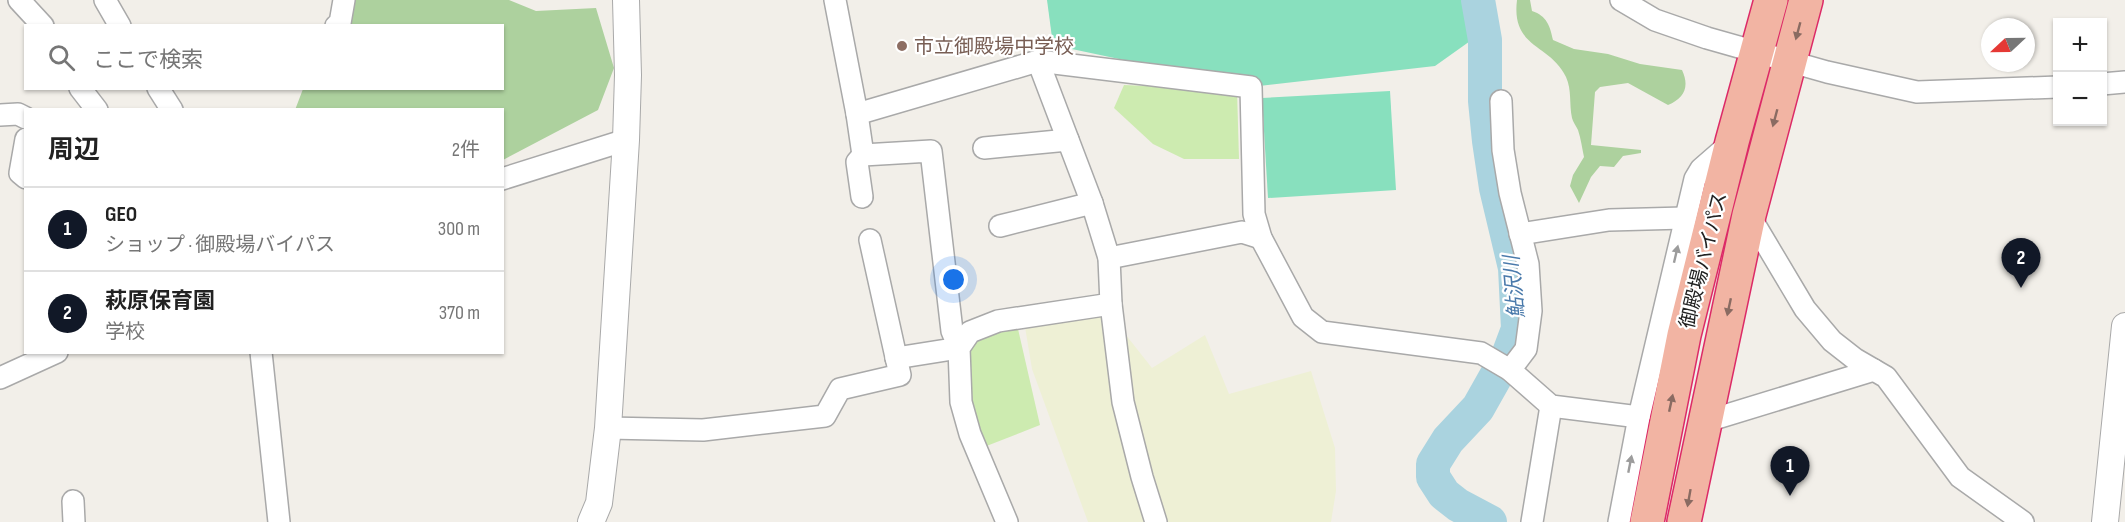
<!DOCTYPE html>
<html lang="ja">
<meta charset="utf-8">
<style>
:root{--surface:#fff;--page:#f2f2f2;--text:#222;--muted:#767676;--line:#e0e0e0;--accent:#111827}
body{margin:0;font-family:"Sofia Sans Condensed","Noto Sans JP",sans-serif;background:var(--page);color:var(--text)}
.controls{position:absolute;right:18px;top:18px;display:grid;overflow:hidden;border-radius:0px;box-shadow:0 2px 4px #0004}
.controls button{width:54px;height:54px;display:grid;place-items:center;padding:0;border:0;border-bottom:2px solid var(--line);background:var(--surface);color:var(--text);font:30px sans-serif}
.compass{position:absolute;left:1981px;top:18px;width:54px;height:54px;border-radius:50%;background:var(--surface);box-shadow:0 2px 4px #0004;rotate:248deg}
.you{position:absolute;left:954px;top:280px;width:21px;height:21px;margin:-15px;border:4px solid #fff;border-radius:50%;background:#1a73e8;box-shadow:0 0 0 9px #1a73e833}
.badge{display:grid;place-items:center;width:39px;height:39px;border-radius:50%;background:var(--accent);color:#fff;font-size:20px;font-weight:700}
.pin{position:absolute;translate:-50% -50px;filter:drop-shadow(0 2px 3px #0008)}
.pin::after{content:'';position:absolute;top:32px;width:21px;height:18px;background:inherit;clip-path:polygon(0 0,100% 0,50% 100%)}
.list{margin:0;padding:0;list-style:none}
h2{display:flex;justify-content:space-between;align-items:center;height:78px;margin:0;padding:0 24px;font-size:26px}
h2 small{font-size:20px;font-weight:400;color:var(--muted)}
.list li{display:grid;grid-template-columns:39px 1fr auto;gap:18px;align-items:center;box-sizing:border-box;height:84px;padding:0 24px;border-top:2px solid var(--line)}
.list b{display:block;font-size:22px;white-space:nowrap}
.list p{margin:0;font-size:20px;white-space:nowrap;color:var(--muted)}
.list em{font-size:20px;font-style:normal;color:var(--muted)}
.icon{flex:none;width:33px;height:33px;fill:none;stroke:currentColor;stroke-width:2;stroke-linecap:round;stroke-linejoin:round}
.map{position:relative;flex:none;width:2125px;height:522px;overflow:hidden}
.search{position:absolute;background:var(--surface);box-shadow:0 2px 4px #0004;left:24px;top:24px;width:480px;height:66px;display:flex;align-items:center;gap:15px;box-sizing:border-box;padding:0 21px;border-radius:0px;color:var(--muted);font-size:22px}
.panel{position:absolute;background:var(--surface);box-shadow:0 2px 4px #0004;left:24px;top:108px;width:480px;height:246px;border-radius:0px}
.map>svg:first-child{display:block}
.farmland{fill:#eef0d5}
.grass{fill:#cdebb0}
.forest{fill:#add19e}
.pitch{fill:#88e0be}
.lines{fill:none;stroke-linecap:round;stroke-linejoin:round}
.river{stroke:#aad3df;stroke-width:34}
.minor-casing{stroke:#a9a9a9;stroke-width:24}
.tertiary-casing{stroke:#a9a9a9;stroke-width:28}
.trunk-casing{stroke:#dc2a67;stroke-width:36}
.minor{stroke:#fff;stroke-width:21}
.tertiary{stroke:#fff;stroke-width:26}
.trunk{stroke:#f2b4a3;stroke-width:33}
.oneway{fill:#8a6b62}
.oneway2{fill:#9c9c9c}
.education-dot{fill:#8d6e63;stroke:#fff;stroke-width:2}
.labels{text-anchor:middle;stroke-width:4.5;stroke-linejoin:round;paint-order:stroke}
.education-label{font-size:20px;fill:#785e54;stroke:#fff;text-anchor:start}
.street-label{font-size:20px;fill:#222;stroke:#fff}
.water-label{font-size:21px;font-style:italic;fill:#4a7aab;stroke:#fff}
</style>
<div class="map">
<svg width="2125" height="522" viewBox="0 0 2125 522">
<rect width="100%" height="100%" fill="#f2efe9"/>
<polygon class="farmland" points="1107,311 1152,368 1205,335 1229,394 1311,371 1335,448 1336,491 1331,522 1088,522 1032,369 1025,327"/>
<g class="grass">
<polygon points="1124,85 1237,90 1239,159 1184,159 1153,144 1114,108"/>
<polygon points="1002,325 1018,329 1040,425 984,447 965,396 970,332"/>
</g>
<g class="forest">
<polygon points="349,0 509,0 536,11 596,8 614,68 598,110 503,160 502,110 295,110 303,89 502,88 502,26 348,25"/>
<path d="M1517 0H1530L1532 11C1547 16 1550 26 1553 40L1574 49 1608 54 1640 64 1682 70C1690 87 1684 98 1668 105L1628 83 1600 87 1595 92 1591 145 1641 150V153L1623 156 1614 167 1600 166 1591 177 1579 203 1570 186 1573 175 1584 157C1582 148 1581 139 1578 130 1576 126 1573 122 1572 118 1569 104 1572 90 1566 77 1550 43 1511 49 1517 0Z"/>
</g>
<g class="pitch">
<polygon points="1047,0 1468,0 1473,39 1435,66 1251,87 1053,45"/>
<polygon points="1390,91 1396,190 1268,198 1262,98"/>
</g>
<g class="lines">
<polyline class="river" points="1478,0 1485,40 1485,101 1489,141 1496,188 1515,268 1518,329 1509,353 1478,408 1448,440 1433,464 1433,477 1444,494 1458,505 1490,522"/>
<g class="minor-casing">
<g id="minor">
<polyline points="19,0 43,26"/>
<polyline points="105,0 120,26"/>
<polyline points="835,0 857,114 1038,61 1251,87 1254,214 1261,238 1303,317 1322,332 1481,353 1510,370 1551,406 1639,417"/>
<polyline points="1621,0 1655,20 1707,38 1827,72 1917,92 2058,87"/>
<polyline points="336,26 340,23 344,0"/>
<polyline points="1038,61 1092,203 1109,258 1111,304 1123,402 1142,477 1156,522"/>
<polyline points="2102,84 2125,82"/>
<polyline points="80,88 97,110"/>
<polyline points="158,88 172,110"/>
<polyline points="1501,101 1503,150 1510,193 1528,264 1531,311 1526,349 1510,370"/>
<polyline points="857,114 863,155 931,151 952,331 959,348 896,358"/>
<polyline points="0,115 18,114 26,118"/>
<polyline points="26,139 20,173 26,178"/>
<polyline points="984,148 1068,140"/>
<polyline points="502,179 626,140"/>
<polyline points="862,197 857,162 863,155"/>
<polyline points="1749,215 1805,309 1832,341 1855,359 1886,377 1960,477 2023,522"/>
<polyline points="1000,226 1092,203"/>
<polyline points="1520,234 1609,220 1684,218"/>
<polyline points="1109,258 1242,232 1261,238"/>
<polyline points="261,352 279,522"/>
<polyline points="0,378 57,352"/>
<polyline points="1704,422 1874,370"/>
<polyline points="608,428 703,430 825,416 840,389 900,375 870,240"/>
<polyline points="73,501 74,522"/>
<polyline points="1007,522 970,434 961,402 959,348 970,332 998,321 1111,304"/>
<polyline points="1532,522 1551,406"/>
<polyline points="1619,522 1639,417 1695,179 1701,169 1732,142"/>
</g>
</g>
<g class="tertiary-casing">
<g id="tertiary">
<polyline points="591,522 599,503 608,428 626,140 628,75 626,0"/>
<polyline points="2105,522 2125,326"/>
</g>
</g>
<g class="trunk-casing">
<g id="trunk">
<polyline points="1647,522 1684,335 1732,142 1771,0"/>
<polyline points="1684,522 1749,215 1806,0"/>
</g>
</g>
<use href="#minor" class="minor"/>
<use href="#tertiary" class="tertiary"/>
<use href="#trunk" class="trunk"/>
</g>
<defs><path id="oneway-solid" d="M-6-.8H1V-3.2L6.5 0L1 3.2V.8H-6Z" transform="scale(1.5)"/></defs>
<g class="oneway">
<use href="#oneway-solid" transform="translate(1798 31) rotate(105)"/>
<use href="#oneway-solid" transform="translate(1775 118) rotate(105)"/>
<use href="#oneway-solid" transform="translate(1729 307) rotate(102)"/>
<use href="#oneway-solid" transform="translate(1671 403) rotate(-78)"/>
<use href="#oneway-solid" transform="translate(1689 498) rotate(100)"/>
</g>
<g class="oneway2">
<use href="#oneway-solid" transform="translate(1676 254) rotate(-77)"/>
<use href="#oneway-solid" transform="translate(1630 464) rotate(-79)"/>
</g>
<circle class="education-dot" cx="902" cy="46" r="6"/>
<g class="labels">
<g class="education-label">
<text x="914" y="53">市立御殿場中学校</text>
</g>
<g class="street-label">
<text transform="translate(1703 260) rotate(-76)" y="7">御殿場バイパス</text>
</g>
<g class="water-label">
<text transform="translate(1514 287) rotate(-95)" y="7">鮎沢川</text>
</g>
</g>
</svg>
<div class="controls">
<button>+</button>
<button>−</button>
</div>
<svg class="compass" viewBox="-18 -18 36 36"><path d="M0-13l5 13h-10z" fill="#e53935"/><path d="M0 13l5-13h-10z" fill="#767676"/></svg>
<div class="you"></div>
<div class="pin badge" style="left:1790px;top:496px">1</div>
<div class="pin badge" style="left:2021px;top:288px">2</div>
<div class="search"><svg class="icon" aria-label="search" viewBox="0 0 24 24"><circle cx="10" cy="10" r="6"/><path d="M15 15l6 6"/></svg>ここで検索</div>
<section class="panel">
<h2>周辺<small>2件</small></h2>
<ul class="list">
<li><span class="badge">1</span><div><b>GEO</b><p>ショップ · 御殿場バイパス</p></div><em>300 m</em></li>
<li><span class="badge">2</span><div><b>萩原保育園</b><p>学校</p></div><em>370 m</em></li>
</ul>
</section>
</div>
